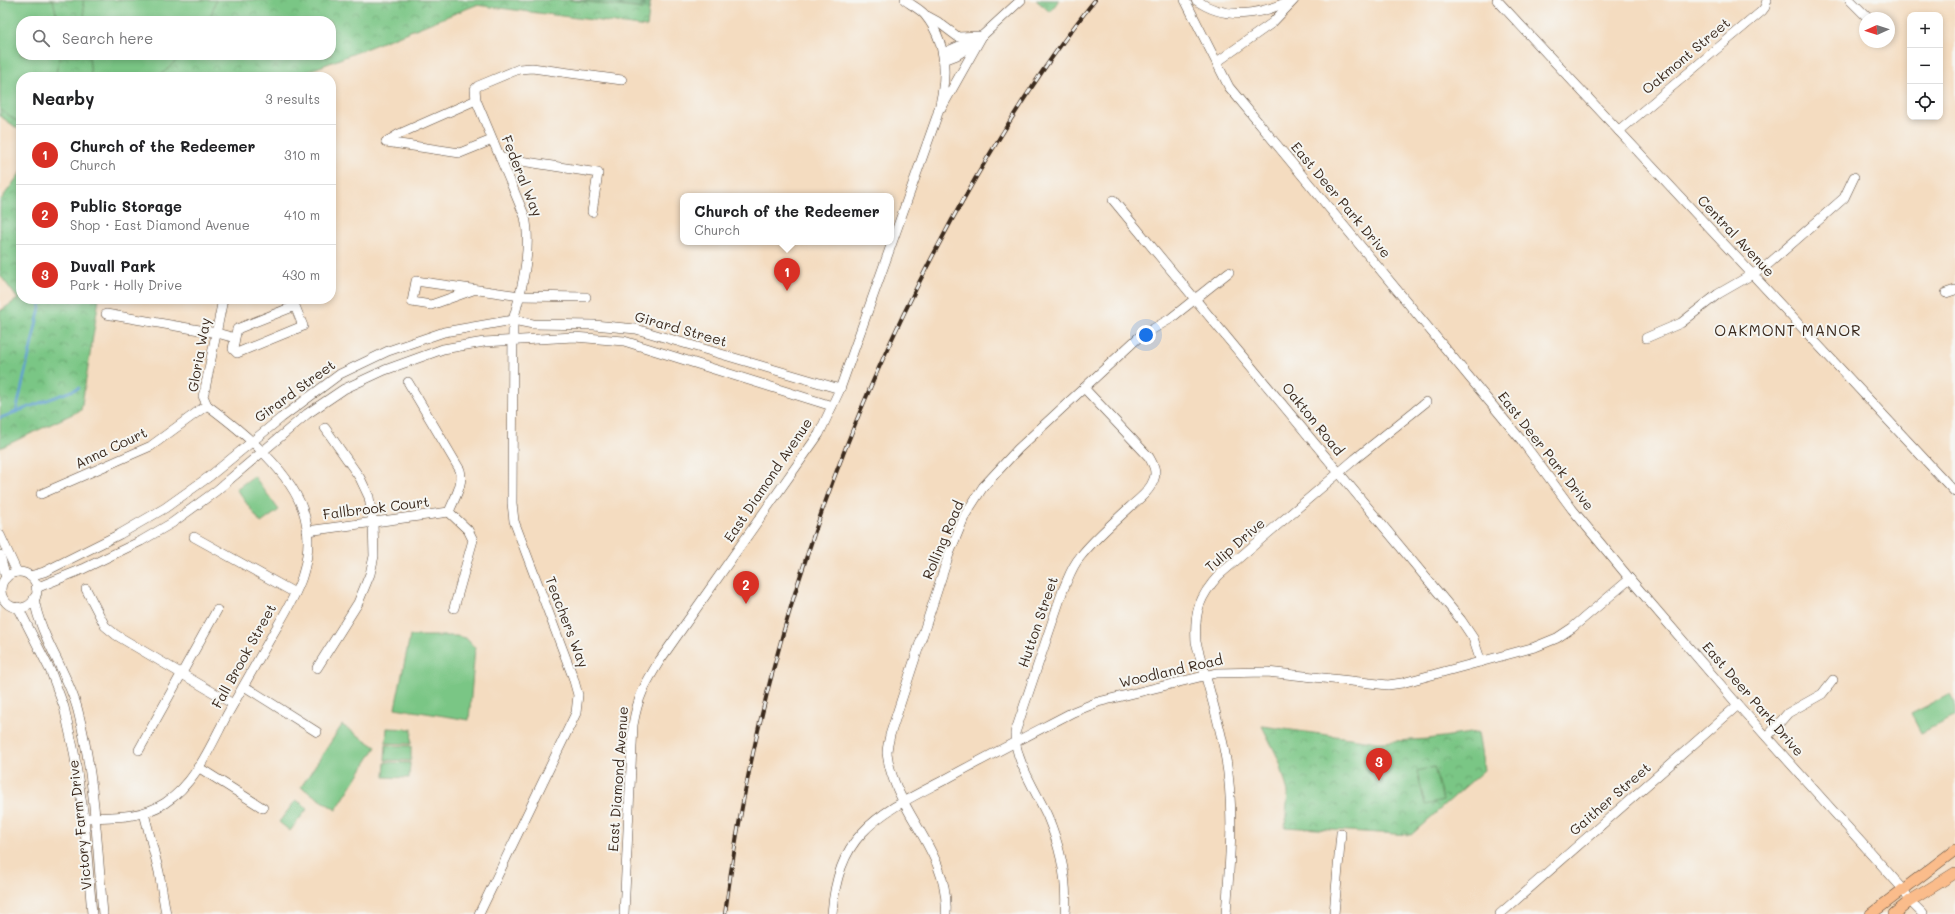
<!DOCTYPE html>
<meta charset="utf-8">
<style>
:root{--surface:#fff;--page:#f2f2f2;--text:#202124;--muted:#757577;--line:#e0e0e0;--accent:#d93025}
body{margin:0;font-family:Mali,sans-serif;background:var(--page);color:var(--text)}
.controls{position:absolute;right:12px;top:12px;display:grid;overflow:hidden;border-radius:8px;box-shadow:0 2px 6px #0003}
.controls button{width:36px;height:36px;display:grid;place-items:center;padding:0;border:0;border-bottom:1px solid var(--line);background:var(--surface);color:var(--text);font:20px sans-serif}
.compass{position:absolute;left:1859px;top:12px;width:36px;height:36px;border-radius:50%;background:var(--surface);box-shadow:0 2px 6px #0003;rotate:267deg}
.you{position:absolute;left:1146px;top:335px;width:14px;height:14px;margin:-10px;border:3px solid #fff;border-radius:50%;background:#1a73e8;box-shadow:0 0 0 6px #1a73e833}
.badge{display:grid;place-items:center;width:26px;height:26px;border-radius:50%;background:var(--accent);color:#fff;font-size:13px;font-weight:700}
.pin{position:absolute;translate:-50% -33px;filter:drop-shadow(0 1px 2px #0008)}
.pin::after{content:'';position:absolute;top:21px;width:14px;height:12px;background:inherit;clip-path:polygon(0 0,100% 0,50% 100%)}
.popup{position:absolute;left:680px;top:193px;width:214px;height:52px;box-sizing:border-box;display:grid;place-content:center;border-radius:8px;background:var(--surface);filter:drop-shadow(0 1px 3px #0005);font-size:13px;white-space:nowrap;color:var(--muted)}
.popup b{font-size:15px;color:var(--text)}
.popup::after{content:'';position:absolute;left:50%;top:100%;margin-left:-8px;border:8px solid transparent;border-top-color:var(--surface)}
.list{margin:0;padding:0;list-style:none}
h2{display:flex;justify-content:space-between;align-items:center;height:52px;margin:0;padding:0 16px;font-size:17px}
h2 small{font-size:13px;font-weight:400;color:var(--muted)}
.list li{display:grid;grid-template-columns:26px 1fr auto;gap:12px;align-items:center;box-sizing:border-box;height:60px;padding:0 16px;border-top:1px solid var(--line)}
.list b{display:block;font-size:15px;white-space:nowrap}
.list p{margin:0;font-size:13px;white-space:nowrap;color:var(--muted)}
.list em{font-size:13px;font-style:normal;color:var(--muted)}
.icon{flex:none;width:22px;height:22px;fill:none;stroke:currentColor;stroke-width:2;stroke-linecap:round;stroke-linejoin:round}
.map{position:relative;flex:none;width:1955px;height:914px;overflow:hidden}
.search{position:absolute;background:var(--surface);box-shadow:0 2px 6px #0003;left:16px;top:16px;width:320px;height:44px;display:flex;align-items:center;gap:10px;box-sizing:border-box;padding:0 14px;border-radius:16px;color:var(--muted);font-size:15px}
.panel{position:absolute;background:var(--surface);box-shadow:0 2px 6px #0003;left:16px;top:72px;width:320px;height:232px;border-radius:16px}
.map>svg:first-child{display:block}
.forest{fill:url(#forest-firs);stroke:#4f6a48}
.park{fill:url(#park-crowns);stroke:#5a7852;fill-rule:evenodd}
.pitch{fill:#7ac685;stroke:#5a7852}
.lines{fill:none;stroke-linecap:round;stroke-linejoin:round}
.stream{stroke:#619fd3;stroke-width:2.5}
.minor-casing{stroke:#574536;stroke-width:10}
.major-casing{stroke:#574536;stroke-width:12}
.minor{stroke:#fff;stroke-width:9}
.major{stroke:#fabc8b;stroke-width:11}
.rail-casing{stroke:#3b2a1e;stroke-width:4}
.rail{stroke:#f6f6f2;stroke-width:2.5;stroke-dasharray:8;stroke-linecap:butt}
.labels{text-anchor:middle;stroke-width:4;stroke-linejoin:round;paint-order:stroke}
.street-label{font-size:14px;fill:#3b2a1e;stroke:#f6f6f2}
.neighbourhood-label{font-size:15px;letter-spacing:1px;fill:#3b2a1e;stroke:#f6f6f2}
</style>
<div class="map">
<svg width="1955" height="914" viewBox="0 0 1955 914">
<defs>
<pattern id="forest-firs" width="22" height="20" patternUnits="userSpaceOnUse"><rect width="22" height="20" fill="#63ab72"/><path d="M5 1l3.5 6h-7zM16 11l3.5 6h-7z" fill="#538b5d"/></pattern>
<pattern id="park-crowns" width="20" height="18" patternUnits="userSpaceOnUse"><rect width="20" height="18" fill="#7ac685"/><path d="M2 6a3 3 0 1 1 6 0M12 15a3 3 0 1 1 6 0" fill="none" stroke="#65a16c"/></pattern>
</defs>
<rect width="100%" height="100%" fill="#f6f6f2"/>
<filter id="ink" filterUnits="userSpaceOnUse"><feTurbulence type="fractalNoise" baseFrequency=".025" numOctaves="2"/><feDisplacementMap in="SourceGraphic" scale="8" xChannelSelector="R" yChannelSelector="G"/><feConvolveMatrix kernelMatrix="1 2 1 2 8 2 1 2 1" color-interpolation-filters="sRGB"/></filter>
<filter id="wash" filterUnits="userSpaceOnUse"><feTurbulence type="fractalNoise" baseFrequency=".012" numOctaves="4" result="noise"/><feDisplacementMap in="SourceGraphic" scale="16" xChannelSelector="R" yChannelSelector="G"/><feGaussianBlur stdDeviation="0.9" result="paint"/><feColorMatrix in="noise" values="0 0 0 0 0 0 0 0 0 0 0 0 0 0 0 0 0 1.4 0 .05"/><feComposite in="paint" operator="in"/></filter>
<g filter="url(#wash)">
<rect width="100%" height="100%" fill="#f4dcc0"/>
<polygon class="forest" points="569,0 651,0 649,10"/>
<g class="park">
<path d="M0 0H570L649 10 647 27 476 5 294 77H21V131L0 116ZM21 21H331V55H21Z"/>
<polygon points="1036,0 1059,0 1050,12"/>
<polygon points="21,172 21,299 99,299 81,410 0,448 0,311 18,299 0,275 0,201"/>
<polygon points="1262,726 1379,742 1428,739 1478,732 1484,770 1411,835 1285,827 1288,792 1279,760"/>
</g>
<g class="pitch">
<polygon points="0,0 53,0 58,21 21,21 21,55 60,55 55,77 21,77 21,124 0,109"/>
<polygon points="83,0 216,0 209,21 85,21"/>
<polygon points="89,55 182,55 163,73 155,77 91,77"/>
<polygon points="254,476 279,510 261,523 236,489"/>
<polygon points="410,636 456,636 466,638 475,648 469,720 395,708"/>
<polygon points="1950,694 1955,703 1955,716 1921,733 1911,714"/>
<polygon points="342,725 376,747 336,810 301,787"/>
<polygon points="387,728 412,729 411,744 386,743"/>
<polygon points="386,745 411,746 411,761 385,760"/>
<polygon points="385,762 410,763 409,778 384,777"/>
<polygon points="1434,767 1443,801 1425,805 1417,771"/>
<polygon points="296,800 308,808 290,831 279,822"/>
</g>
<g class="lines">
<g class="stream">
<polyline points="16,412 42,299"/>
<polyline points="0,418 79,388"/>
</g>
</g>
</g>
<g filter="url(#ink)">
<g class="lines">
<g class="minor-casing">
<g id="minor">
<polyline points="1185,0 1229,87 1522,441 1572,509 1630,579 1738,705 1903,889 1910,901 1923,914"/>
<path d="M1196 0C1225 21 1261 15 1291 0"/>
<polyline points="1497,0 1955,492"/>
<polyline points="1850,0 1868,18"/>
<polyline points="927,16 938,22 958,37 982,36"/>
<polyline points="943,53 975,39"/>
<polyline points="944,60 957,55 977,43"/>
<polyline points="1217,62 1272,23 1294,0"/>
<polyline points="942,107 982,36 1021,0"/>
<polyline points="1619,131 1762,11 1765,7 1767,0"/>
<polyline points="386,142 460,153 492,140"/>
<polyline points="386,142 399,134 476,100"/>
<polyline points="501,158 598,173 592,212"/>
<polyline points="1113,200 1461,620 1473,638 1481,662"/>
<polyline points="473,290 431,305 412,302 416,281 520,296 586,297"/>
<polyline points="1946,293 1955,290"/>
<polyline points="106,314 217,333 235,338 233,349 237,353 303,326 295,306 237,329 235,338"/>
<polyline points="1646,338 1681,323 1718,294 1765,267 1844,198 1854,177"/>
<path d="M408 382 460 470C464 484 454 499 449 512"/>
<polyline points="41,494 151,446 207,405"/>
<polyline points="449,512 468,530 473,540 454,608"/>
<polyline points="307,531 449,512"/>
<polyline points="0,535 17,572"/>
<polyline points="194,537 295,593"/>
<polyline points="0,555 6,578"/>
<circle cx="19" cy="590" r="18"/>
<polyline points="30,576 44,572 120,534 165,508 210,476 281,418 340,374 388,351 444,332 513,320 533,324 594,325 636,329 840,389"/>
<polyline points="36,588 83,569 141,541 172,523 216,491 307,414 344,389 385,370 443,349 484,342 574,337 624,341 832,406"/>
<polyline points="86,589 105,626 116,635 233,704"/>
<path d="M34 598C40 638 68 672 78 711 95 778 97 846 103 914"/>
<polyline points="18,607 51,672 64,707 74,752 84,818 92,914"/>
<polyline points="317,668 358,603 370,574 374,556 373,523 369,497 360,478 325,428"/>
<polyline points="244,686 317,732"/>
<polyline points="1767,737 1788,713 1822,694 1833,680"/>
<polyline points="139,750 217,610"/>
<polyline points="198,767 263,808"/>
<polyline points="144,813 159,872 166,914"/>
<path d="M84 818C112 817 140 819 165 803 196 783 211 745 227 715 240 692 253 669 266 646 278 624 294 601 302 577 308 558 310 536 305 517 294 473 242 431 207 405L203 396 205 389 223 299"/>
<path d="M479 914 576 713 578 695 573 677 514 521 512 503 513 320C522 290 532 248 525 217L476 100 475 89 478 86 519 69 532 68 622 80"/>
<path d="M624 914 633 725C638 696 645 684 660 660L819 434 840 389 937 116C947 82 949 44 925 15 920 9 911 5 905 0"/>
<path d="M832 914C834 885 841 855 862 833 884 809 918 794 946 779 988 756 1031 734 1073 712L1098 702 1216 673 1267 672 1388 685 1402 683 1535 647 1557 638 1572 628 1630 579"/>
<path d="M946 914C950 851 894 812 887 753 887 747 889 741 890 735L949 554 965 515 983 487 1018 449 1139 337 1170 319 1229 272"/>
<path d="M1065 914C1068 880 1060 846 1047 815 1036 791 1014 759 1015 733L1063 590C1068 579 1072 566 1080 557 1094 539 1113 523 1130 507 1139 499 1150 491 1154 479 1157 471 1153 464 1149 457L1084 388"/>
<path d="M1226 914C1230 861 1235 806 1225 754 1218 716 1206 679 1196 642 1194 612 1199 597 1219 575L1355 459 1426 402"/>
<polyline points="1334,914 1341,833"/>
<polyline points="1500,914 1738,705"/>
</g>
</g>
<g class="major-casing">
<g id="major">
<polyline points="1871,914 1955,850"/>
<polyline points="1894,914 1910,901 1955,873"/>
</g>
</g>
<use href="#minor" class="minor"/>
<use href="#major" class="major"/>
<g class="rail-casing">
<path id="rail" d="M725 914C758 659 846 401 975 179 1011 117 1050 56 1095 0"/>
</g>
<use href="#rail" class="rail"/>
</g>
</g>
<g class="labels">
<g class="street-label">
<text transform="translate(1686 56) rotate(-40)" y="5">Oakmont Street</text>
<text transform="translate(522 176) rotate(68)" y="5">Federal Way</text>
<text transform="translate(1341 200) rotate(50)" y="5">East Deer Park Drive</text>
<text transform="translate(1736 236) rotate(47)" y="5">Central Avenue</text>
<text transform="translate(681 329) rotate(16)" y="5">Girard Street</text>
<text transform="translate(199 355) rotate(-80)" y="5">Gloria Way</text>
<text transform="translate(295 391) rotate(-36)" y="5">Girard Street</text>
<text transform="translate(1313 419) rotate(51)" y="5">Oakton Road</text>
<text transform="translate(111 448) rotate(-25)" y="5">Anna Court</text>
<text transform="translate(1546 451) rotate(52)" y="5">East Deer Park Drive</text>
<text transform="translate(768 480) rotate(-56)" y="5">East Diamond Avenue</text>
<text transform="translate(376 508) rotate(-7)" y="5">Fallbrook Court</text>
<text transform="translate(943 540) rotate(-67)" y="5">Rolling Road</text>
<text transform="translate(1235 545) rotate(-41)" y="5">Tulip Drive</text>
<text transform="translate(567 622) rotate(69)" y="5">Teachers Way</text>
<text transform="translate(1038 622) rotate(-71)" y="5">Hutton Street</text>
<text transform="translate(244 656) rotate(-61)" y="5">Fall Brook Street</text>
<text transform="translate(1171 671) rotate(-13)" y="5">Woodland Road</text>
<text transform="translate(1753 699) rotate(49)" y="5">East Deer Park Drive</text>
<text transform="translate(618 779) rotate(-86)" y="5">East Diamond Avenue</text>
<text transform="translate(1610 799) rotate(-41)" y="5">Gaither Street</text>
<text transform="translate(80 825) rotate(-96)" y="5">Victory Farm Drive</text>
</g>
<g class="neighbourhood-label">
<text x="1788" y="336">OAKMONT MANOR</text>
</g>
</g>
</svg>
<div class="controls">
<button>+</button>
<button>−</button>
<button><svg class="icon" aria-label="locate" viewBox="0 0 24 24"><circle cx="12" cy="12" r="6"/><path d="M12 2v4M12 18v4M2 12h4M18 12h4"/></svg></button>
</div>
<svg class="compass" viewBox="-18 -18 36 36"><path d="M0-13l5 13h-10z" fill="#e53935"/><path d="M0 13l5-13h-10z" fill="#757577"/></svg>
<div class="you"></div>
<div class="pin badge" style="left:787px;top:291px">1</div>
<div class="popup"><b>Church of the Redeemer</b>Church</div>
<div class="pin badge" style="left:746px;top:604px">2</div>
<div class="pin badge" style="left:1379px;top:781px">3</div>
<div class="search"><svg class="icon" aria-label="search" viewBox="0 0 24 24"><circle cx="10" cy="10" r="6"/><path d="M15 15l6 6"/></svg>Search here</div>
<section class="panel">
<h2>Nearby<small>3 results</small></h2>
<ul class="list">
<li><span class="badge">1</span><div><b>Church of the Redeemer</b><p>Church</p></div><em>310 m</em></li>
<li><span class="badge">2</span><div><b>Public Storage</b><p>Shop · East Diamond Avenue</p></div><em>410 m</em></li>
<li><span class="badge">3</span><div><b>Duvall Park</b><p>Park · Holly Drive</p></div><em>430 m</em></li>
</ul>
</section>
</div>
